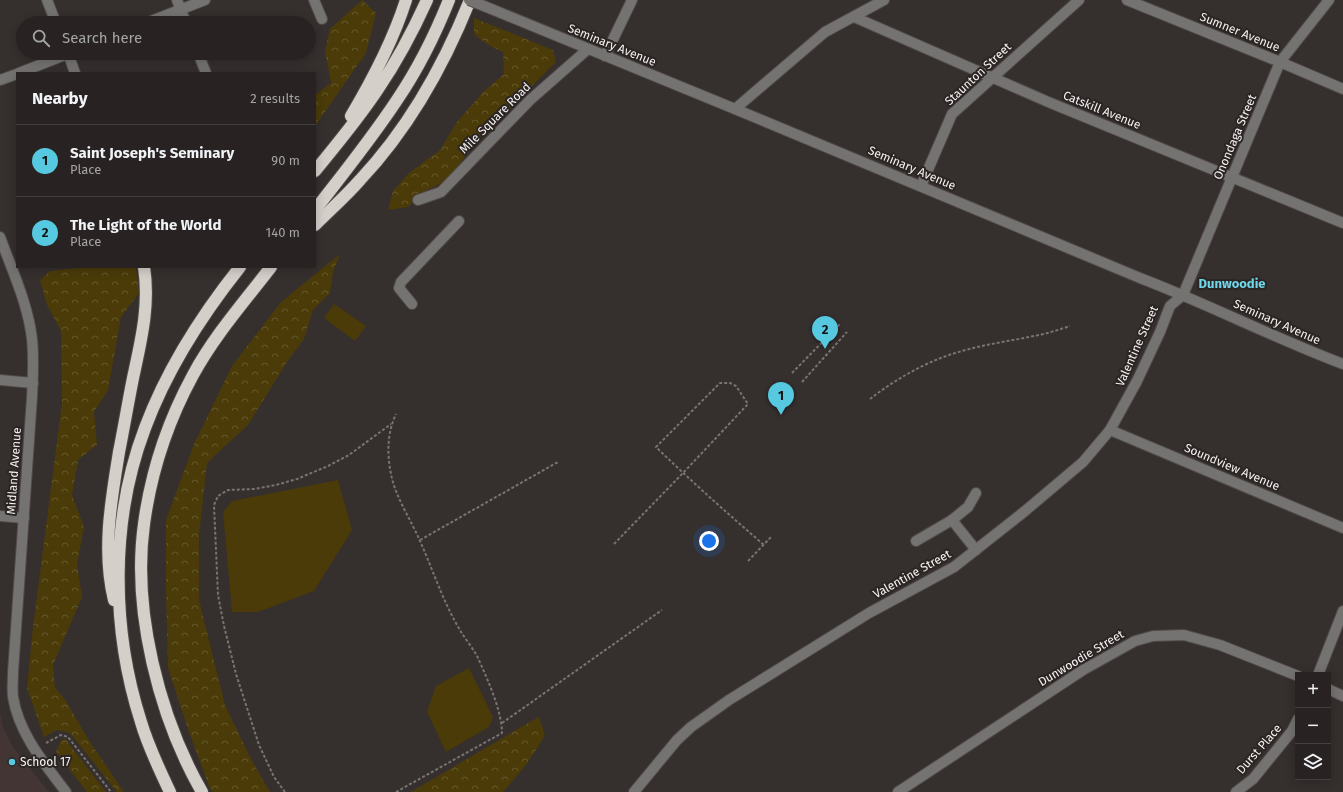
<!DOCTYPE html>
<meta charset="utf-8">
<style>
:root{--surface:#282322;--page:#302b2a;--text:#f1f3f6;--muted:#a5a4a5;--line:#444040;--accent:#56c9e1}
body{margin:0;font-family:"Fira Sans",sans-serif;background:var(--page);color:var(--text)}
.controls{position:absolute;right:12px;bottom:12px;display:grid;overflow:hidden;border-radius:0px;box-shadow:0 2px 10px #0003}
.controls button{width:36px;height:36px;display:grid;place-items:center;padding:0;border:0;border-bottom:1px solid var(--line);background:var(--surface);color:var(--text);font:20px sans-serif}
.you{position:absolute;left:709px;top:541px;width:14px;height:14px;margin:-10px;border:3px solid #fff;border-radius:50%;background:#1a73e8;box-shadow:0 0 0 6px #1a73e833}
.badge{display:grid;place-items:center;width:26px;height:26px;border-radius:50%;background:var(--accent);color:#111;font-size:13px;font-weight:700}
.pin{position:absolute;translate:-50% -33px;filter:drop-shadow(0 1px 2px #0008)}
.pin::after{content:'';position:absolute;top:21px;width:14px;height:12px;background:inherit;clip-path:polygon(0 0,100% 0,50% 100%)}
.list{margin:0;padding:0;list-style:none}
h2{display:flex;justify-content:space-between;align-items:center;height:52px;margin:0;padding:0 16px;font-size:17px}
h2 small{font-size:13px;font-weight:400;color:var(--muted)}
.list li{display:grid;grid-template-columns:26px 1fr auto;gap:12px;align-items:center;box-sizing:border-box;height:72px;padding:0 16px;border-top:1px solid var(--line)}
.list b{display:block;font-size:15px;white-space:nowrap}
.list p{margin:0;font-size:13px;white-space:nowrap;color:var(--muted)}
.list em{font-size:13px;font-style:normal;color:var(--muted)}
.icon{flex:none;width:22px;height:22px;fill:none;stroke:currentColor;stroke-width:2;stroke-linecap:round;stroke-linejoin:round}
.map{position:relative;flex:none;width:1343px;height:792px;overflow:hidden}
.search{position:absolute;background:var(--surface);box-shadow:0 2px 10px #0003;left:16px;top:16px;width:300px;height:44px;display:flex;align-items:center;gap:10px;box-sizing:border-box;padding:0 14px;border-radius:22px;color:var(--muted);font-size:15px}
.panel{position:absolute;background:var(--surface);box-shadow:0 2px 10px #0003;left:16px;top:72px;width:300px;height:196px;border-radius:0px}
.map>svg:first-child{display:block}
.built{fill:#433534}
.forest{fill:url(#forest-crowns)}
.pitch{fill:#4a3b08}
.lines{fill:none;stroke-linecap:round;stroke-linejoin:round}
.minor-casing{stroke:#504a49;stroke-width:12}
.highway-casing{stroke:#504a49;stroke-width:14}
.path{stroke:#797373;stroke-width:2;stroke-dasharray:3 2;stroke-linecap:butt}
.minor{stroke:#757371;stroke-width:10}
.highway{stroke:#d5cfca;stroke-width:12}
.minor-bridge-casing{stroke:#504a49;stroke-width:12;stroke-linecap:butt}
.minor-bridge{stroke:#757371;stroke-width:10}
.poi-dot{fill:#56c9e1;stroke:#2b2524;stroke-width:1.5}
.labels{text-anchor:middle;stroke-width:4;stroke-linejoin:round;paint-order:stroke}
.street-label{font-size:12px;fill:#f6f2f2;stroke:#2b2524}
.poi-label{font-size:12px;fill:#f6f2f2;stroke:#2b2524;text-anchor:start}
.neighbourhood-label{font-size:13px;font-weight:bold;fill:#6fd6eb;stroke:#2b2524}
</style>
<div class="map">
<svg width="1343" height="792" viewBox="0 0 1343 792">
<defs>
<pattern id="forest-crowns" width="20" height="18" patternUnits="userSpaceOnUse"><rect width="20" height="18" fill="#4a3b08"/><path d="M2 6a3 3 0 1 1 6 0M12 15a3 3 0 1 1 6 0" fill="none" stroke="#65582c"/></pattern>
</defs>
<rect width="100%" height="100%" fill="#352f2e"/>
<polygon class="built" points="0,712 3,727 13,747 49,792 0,792"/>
<g class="forest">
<polygon points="362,0 376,13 366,53 315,126 315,95 331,83 325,51 330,29"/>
<polygon points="474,18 553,50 556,62 475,143 448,180 423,192 408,207 388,210 393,191 409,173 440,150 457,122 484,91 504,74 503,52 488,45 474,34"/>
<polygon points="340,254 333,272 330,293 313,310 304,339 287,362 248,425 207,463 199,536 199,600 225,705 252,761 270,792 213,792 210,789 188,729 168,668 166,588 166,520 194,444 232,366 281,302"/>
<polygon points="88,267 136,267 139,293 121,317 108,390 94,412 97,445 78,460 72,495 84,527 77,564 82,597 53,665 55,687 66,701 88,739 124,792 117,792 70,733 57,730 44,737 27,688 33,627 62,403 61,331 47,305 40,280 50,271"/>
<polygon points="539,717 545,736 526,765 503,792 411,792 528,723"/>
<polygon points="66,739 66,740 106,792 87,792 56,752 61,740"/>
</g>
<g class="pitch">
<polygon points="334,304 366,326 355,341 324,318"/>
<polygon points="338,480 352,530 314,591 258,612 232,612 223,512 232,501"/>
<polygon points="469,668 493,717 489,727 446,752 427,712 436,686"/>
</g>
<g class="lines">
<g class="minor-casing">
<g id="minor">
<polyline points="47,0 56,23"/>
<polyline points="177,0 186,23"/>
<polyline points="314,0 322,19"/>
<polyline points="1127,0 1280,62 1343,89"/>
<path d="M484 6 735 109 1140 278C1208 304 1274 338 1343 364"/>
<polyline points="854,17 1046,101 1343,223"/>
<polyline points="146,23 205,0"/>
<polyline points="68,53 75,73"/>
<polyline points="198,53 206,73"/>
<polyline points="605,56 632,0"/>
<polyline points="19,73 70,53"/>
<polyline points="0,80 17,74"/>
<polyline points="735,109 825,32 884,0"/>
<polyline points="921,186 952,114 1079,0"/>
<polyline points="418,200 441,192 530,100 588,49"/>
<path d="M0 237C12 270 28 304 32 339 34 358 33 378 32 397L13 672C13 680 12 689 13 697 19 734 44 763 66 792"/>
<polyline points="412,304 399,288 401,282 459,221"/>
<polyline points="0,380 33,383"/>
<polyline points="1110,430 1343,528"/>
<polyline points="0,516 24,518"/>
<polyline points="952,520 968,507 976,493"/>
<polyline points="916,541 952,520 976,550"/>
<polyline points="1318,675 1343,611"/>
<polyline points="1328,689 1343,696"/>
<polyline points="634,792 677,740 691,727 729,700 869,613 954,567 1025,511 1083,462 1110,430 1137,381 1160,332 1170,306 1183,295 1280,62 1329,0"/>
<polyline points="898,792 1083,670 1135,641 1153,636 1184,635 1220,645 1298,676"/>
<polyline points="1236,792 1253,779 1292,731 1298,719"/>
</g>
</g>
<g class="highway-casing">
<g id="highway">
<path d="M351 116C373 79 393 41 406 0"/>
<path d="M315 171C337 144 359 118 378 89 397 61 413 31 427 0"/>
<path d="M315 210C343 174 372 138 397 100 418 69 435 35 449 0"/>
<path d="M315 225C330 210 346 196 360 180 409 128 444 65 470 0"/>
<path d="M114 600C102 551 111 501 119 452 124 427 128 403 133 378 141 341 150 305 144 267"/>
<path d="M170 792C159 769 148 746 141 722 111 629 110 520 145 428 167 369 201 316 240 267"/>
<path d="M202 792C159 717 132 610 144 524 151 472 168 421 193 375 214 336 244 302 271 267"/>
</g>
</g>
<g class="path">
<polyline points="792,373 840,324"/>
<polyline points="802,382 847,332"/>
<path d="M870 399C897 378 929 360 962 351 986 344 1010 341 1034 336 1046 334 1058 330 1070 326"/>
<polyline points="420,540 558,462"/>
<path d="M614 544 683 473 748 404 736 386 730 383H720L656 447C691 481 727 513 764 545"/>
<polyline points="748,561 771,537"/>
<polyline points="502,723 662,610"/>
<polyline points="46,743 61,735 68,737 111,792"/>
<polyline points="285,792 274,777 259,745 236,674 224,626 218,595 214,505 218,496 228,490 254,489 276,485 297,479 328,466 349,455 391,424"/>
<path d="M396 792 502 733C502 711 487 678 478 658 473 648 465 639 460 630 443 602 433 570 420 541 411 520 395 496 391 474 387 454 387 433 396 414"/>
</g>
<use href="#minor" class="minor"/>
<use href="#highway" class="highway"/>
<g class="minor-bridge-casing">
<polyline id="minor-bridge" points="469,0 484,6"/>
</g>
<use href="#minor-bridge" class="minor-bridge"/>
</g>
<circle class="poi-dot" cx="12" cy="762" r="4"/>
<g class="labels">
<g class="street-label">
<text transform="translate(1240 32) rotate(22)" y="4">Sumner Avenue</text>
<text transform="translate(612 45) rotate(22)" y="4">Seminary Avenue</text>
<text transform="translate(978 74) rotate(-43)" y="4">Staunton Street</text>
<text transform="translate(1102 110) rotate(22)" y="4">Catskill Avenue</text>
<text transform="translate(495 118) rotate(-45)" y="4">Mile Square Road</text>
<text transform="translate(1235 137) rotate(-67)" y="4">Onondaga Street</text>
<text transform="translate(912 168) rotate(23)" y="4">Seminary Avenue</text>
<text transform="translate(1277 322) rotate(24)" y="4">Seminary Avenue</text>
<text transform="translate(1137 346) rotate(-66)" y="4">Valentine Street</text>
<text transform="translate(1232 467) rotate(23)" y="4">Soundview Avenue</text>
<text transform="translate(14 471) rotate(-86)" y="4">Midland Avenue</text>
<text transform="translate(912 574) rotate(-29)" y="4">Valentine Street</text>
<text transform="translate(1081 658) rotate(-31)" y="4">Dunwoodie Street</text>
<text transform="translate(1259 749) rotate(-49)" y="4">Durst Place</text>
</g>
<g class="poi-label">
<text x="20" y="766">School 17</text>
</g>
<g class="neighbourhood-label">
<text x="1232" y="288">Dunwoodie</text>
</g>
</g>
</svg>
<div class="controls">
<button>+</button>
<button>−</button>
<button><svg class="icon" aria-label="layers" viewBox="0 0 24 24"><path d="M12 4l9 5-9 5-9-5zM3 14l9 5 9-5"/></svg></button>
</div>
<div class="you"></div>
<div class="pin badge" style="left:781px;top:415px">1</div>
<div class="pin badge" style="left:825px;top:349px">2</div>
<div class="search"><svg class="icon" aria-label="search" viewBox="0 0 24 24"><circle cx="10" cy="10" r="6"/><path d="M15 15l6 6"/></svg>Search here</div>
<section class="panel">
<h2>Nearby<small>2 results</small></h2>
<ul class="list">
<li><span class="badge">1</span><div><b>Saint Joseph's Seminary</b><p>Place</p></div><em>90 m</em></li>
<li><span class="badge">2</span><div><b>The Light of the World</b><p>Place</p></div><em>140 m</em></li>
</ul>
</section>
</div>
